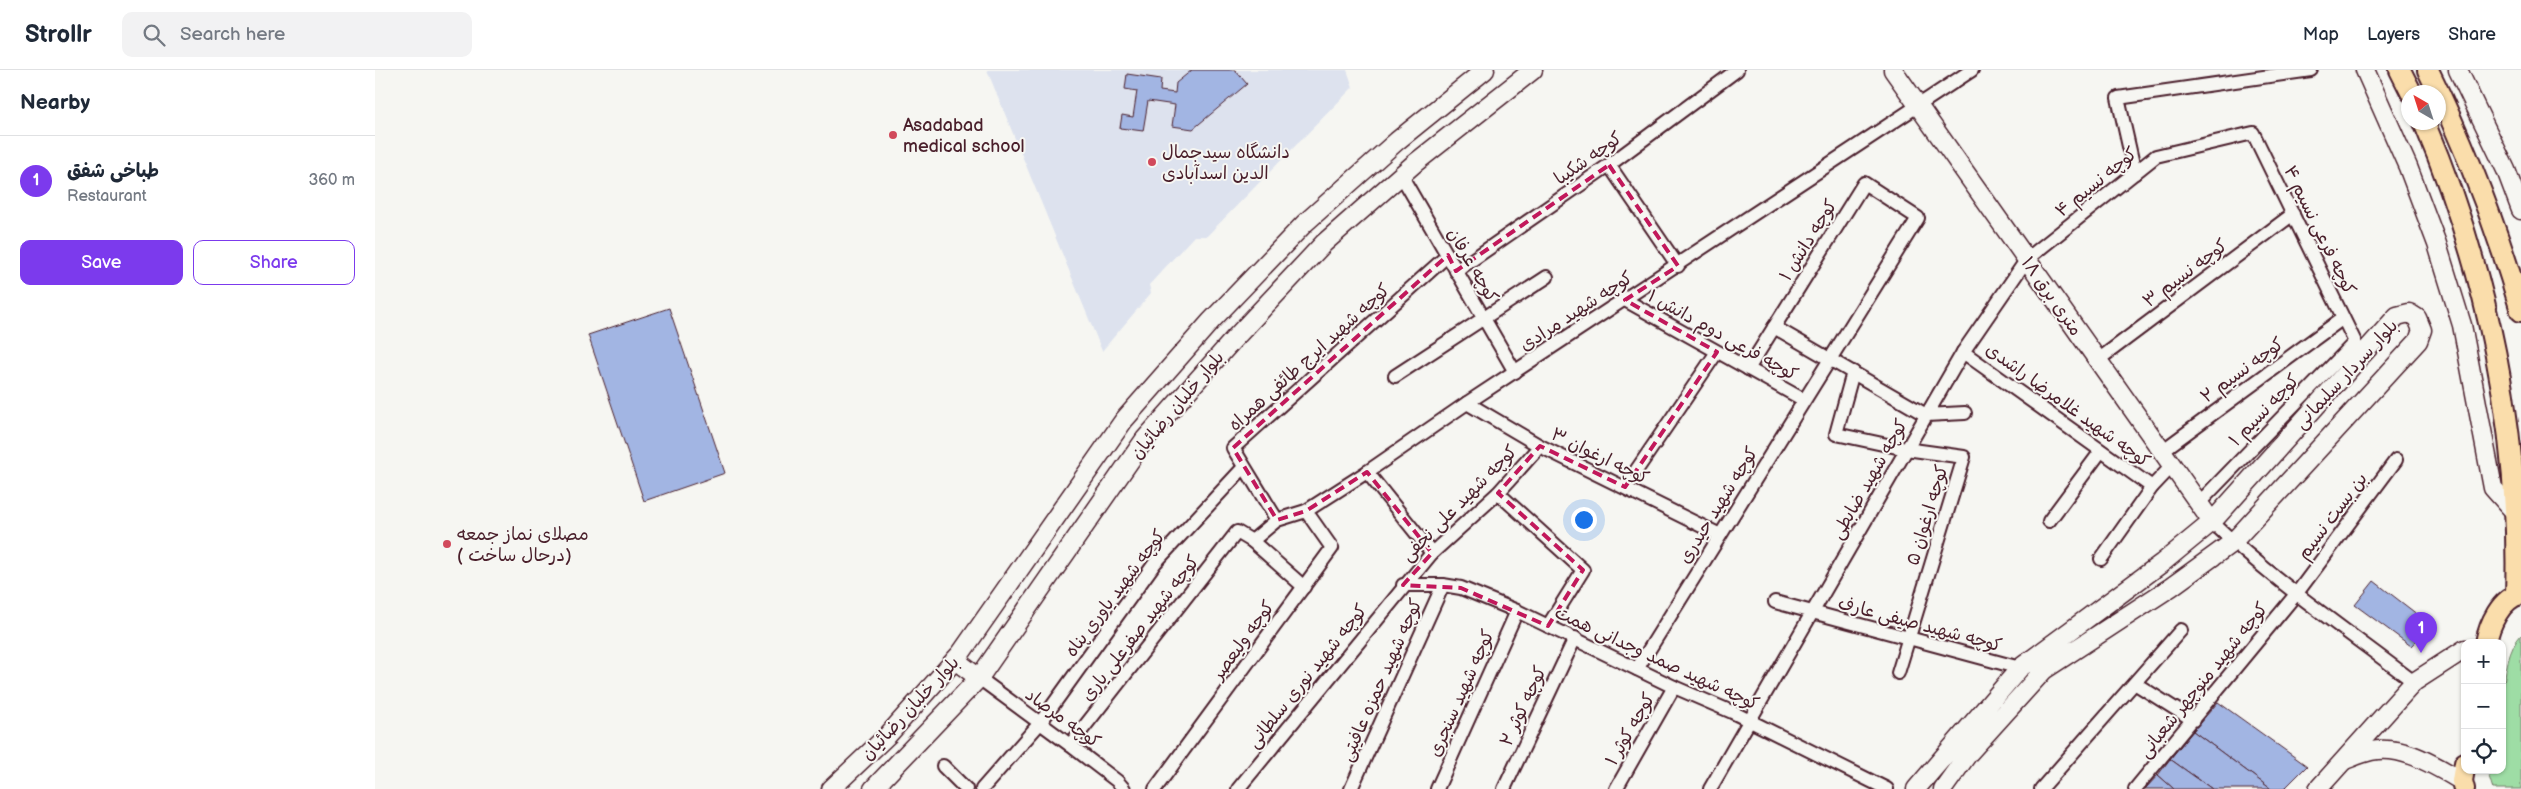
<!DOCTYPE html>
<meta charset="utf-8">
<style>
:root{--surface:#fff;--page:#f2f2f3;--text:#1f2937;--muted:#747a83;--line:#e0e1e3;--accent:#7c3aed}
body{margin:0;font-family:"Balsamiq Sans","Playpen Sans Arabic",sans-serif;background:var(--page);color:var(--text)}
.controls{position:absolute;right:15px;bottom:15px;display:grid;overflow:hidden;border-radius:10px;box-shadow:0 1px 4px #0004}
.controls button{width:45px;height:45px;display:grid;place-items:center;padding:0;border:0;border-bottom:1px solid var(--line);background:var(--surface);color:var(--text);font:25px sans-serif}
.compass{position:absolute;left:2026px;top:15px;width:45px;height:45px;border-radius:50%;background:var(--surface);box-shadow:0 1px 4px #0004;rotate:321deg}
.you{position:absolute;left:1208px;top:449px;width:18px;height:18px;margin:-12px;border:4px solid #fff;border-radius:50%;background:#1a73e8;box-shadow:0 0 0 8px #1a73e833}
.badge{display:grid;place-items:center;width:32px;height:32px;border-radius:50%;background:var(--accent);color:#fff;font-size:16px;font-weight:700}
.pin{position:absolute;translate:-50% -41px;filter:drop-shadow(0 1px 2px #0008)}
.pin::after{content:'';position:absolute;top:26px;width:18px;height:15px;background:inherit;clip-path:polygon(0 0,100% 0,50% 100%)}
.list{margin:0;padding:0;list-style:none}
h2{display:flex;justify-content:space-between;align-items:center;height:65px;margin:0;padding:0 20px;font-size:21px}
h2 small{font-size:16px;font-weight:400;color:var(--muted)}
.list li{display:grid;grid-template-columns:32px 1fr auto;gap:15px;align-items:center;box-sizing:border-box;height:90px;padding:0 20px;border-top:1px solid var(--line)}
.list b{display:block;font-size:19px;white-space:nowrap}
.list p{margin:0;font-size:16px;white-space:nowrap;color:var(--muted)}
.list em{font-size:16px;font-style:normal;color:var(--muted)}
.actions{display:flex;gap:10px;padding:15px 20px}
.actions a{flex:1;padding:11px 0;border:1px solid var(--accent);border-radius:10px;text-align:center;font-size:18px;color:var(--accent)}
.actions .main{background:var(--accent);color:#fff}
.icon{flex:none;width:28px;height:28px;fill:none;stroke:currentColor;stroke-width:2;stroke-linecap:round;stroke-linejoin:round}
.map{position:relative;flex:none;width:2146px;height:719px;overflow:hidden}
header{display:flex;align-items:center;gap:30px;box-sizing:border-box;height:70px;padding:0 25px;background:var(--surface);border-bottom:1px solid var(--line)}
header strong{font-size:24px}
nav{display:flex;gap:28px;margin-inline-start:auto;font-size:18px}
.search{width:350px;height:45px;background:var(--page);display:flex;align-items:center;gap:12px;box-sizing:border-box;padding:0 18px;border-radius:10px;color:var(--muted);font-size:19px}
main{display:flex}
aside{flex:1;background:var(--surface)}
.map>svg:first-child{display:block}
.built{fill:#dde2ee}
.green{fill:#9edda5;stroke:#747e68}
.building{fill:#a2b5e3;stroke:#4a1f2b}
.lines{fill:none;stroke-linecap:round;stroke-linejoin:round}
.street-casing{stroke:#4a1f2b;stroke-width:16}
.secondary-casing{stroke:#4a1f2b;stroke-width:21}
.primary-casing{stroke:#4a1f2b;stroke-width:24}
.street{stroke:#f6f6f2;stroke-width:12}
.secondary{stroke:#f6f6f2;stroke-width:18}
.primary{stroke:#faddab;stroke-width:20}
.marked{fill:none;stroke:#c2185b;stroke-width:4;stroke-dasharray:10 6;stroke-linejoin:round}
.poi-dot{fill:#d1495b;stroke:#f6f6f2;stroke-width:2}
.labels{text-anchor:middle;stroke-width:4;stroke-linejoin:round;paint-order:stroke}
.poi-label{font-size:18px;fill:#4a1f2b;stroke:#f6f6f2;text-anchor:start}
.street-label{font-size:18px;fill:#4a1f2b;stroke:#f6f6f2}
</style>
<header>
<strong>Strollr</strong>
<div class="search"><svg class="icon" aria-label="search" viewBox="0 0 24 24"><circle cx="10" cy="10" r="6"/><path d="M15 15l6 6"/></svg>Search here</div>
<nav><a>Map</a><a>Layers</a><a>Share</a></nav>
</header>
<main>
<aside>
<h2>Nearby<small></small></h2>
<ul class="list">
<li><span class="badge">1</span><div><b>طباخی شفق</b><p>Restaurant</p></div><em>360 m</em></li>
</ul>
<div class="actions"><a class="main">Save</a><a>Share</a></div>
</aside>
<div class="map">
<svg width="2146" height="719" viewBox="0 0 2146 719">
<rect width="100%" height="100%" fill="#f6f6f2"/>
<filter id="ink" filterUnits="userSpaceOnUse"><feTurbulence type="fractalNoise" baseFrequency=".02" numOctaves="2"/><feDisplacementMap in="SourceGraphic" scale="10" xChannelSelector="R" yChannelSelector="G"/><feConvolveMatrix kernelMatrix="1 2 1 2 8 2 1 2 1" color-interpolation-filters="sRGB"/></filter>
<g filter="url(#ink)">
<polygon class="built" points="612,0 972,0 978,17 832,166 819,166 774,215 776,223 727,281"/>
<path class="green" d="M2146 565V719H2118L2112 700H2127C2127 667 2122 590 2146 565Z"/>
<g class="building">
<polygon points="817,0 860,0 872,14 818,59 797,56 800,35 773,31 768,61 745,58 747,45 758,47 762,21 750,19 752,4 786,9 785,21 800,23 801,13"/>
<polygon points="294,238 350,403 269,431 213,265"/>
<polygon points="1999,511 2056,555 2036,576 1980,535"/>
<polygon points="1843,632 1932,696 1909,719 1896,719 1818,661"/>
<polygon points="1818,661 1896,719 1837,719 1795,689"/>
<polygon points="1795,689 1837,719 1799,719 1783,705"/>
<polygon points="1783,705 1799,719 1770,719"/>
</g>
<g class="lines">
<g class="street-casing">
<g id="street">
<polyline points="1234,95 1303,196"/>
<polyline points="1760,103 1743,28 1936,0"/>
<polyline points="1026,105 1140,302"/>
<polyline points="1081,201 1234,95 1362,0"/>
<polyline points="1250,230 1429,330"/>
<polyline points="1399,257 1551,345 1590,343"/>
<polyline points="1588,282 1777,417"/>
<polyline points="1723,290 1918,144"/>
<polyline points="1478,302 1461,364 1531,379 1589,387 1523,603"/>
<polyline points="1020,306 1172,207"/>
<polyline points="1092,333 1165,376 1345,465"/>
<polyline points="1787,381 1968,248"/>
<polyline points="992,402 1057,483"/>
<polyline points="1250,417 1342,282"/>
<polyline points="1123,423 1208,500 1173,556"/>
<polyline points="902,450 858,378 1073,185"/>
<polyline points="1674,451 1726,381"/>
<path d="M1837 452C1899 511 1971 560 2039 612"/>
<polyline points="877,471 902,450 931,441 992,402 1092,333 1597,0"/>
<polyline points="1726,489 1777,417 1797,396"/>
<polyline points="1028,515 1068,515 1086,518 1142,541 1299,617 1357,642 1512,719"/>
<polyline points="1400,532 1645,598"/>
<polyline points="1262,599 1543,148 1489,113 1373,299"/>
<polyline points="604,608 695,675 742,711 749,719"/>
<polyline points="1761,614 1818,650"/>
<polyline points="695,675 862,462 877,471 929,517"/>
<polyline points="568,696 591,719"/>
<polyline points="607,719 665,653 780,493 869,397"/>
<polyline points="780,719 957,478 931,441"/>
<polyline points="863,719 1057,483 1123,423 1165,376"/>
<polyline points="976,719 1068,515"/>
<polyline points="1062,719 1142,541"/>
<polyline points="1129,719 1200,568"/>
<polyline points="1241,719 1299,617"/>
<polyline points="1335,719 1588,282 1652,189 1781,86 1878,63 1980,272 1824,433"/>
<polyline points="1666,719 1806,560"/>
<polyline points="1760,719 1922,523 2021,390"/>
</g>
</g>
<g class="secondary-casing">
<g id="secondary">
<polyline points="1518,0 1837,452"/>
<polyline points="1990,0 2033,97 2062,174 2087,255 2118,418 2144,447"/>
<polyline points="2083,0 2131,100 2146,140"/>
<polyline points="580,590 604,608"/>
<path d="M1970 690C1978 687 1987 683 1996 681 2028 674 2060 696 2087 711"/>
<polyline points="456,719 513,665 586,583 749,350 836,251 930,153 1022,71 1110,0"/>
<polyline points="498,719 604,608 770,369 858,270 949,173 1040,93 1158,0"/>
<polyline points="1541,719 1645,598 1787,493 1837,452 2022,246 2034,243 2042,248 2047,260 2043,271 1858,472 1796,517 1669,600 1593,684 1568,719"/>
<polyline points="1943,719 2039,612 2090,579"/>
</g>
</g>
<g class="primary-casing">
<g id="primary">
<polyline points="2025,0 2036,22"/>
<path d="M2053 0C2091 78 2122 157 2146 241"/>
<path d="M2049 52C2112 201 2146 362 2141 525"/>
<path d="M2111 573C2114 555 2126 528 2146 524"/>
<polyline points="2089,719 2087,711 2090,693"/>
</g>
</g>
<use href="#street" class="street"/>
<use href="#secondary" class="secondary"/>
<use href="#primary" class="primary"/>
</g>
</g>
<path class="marked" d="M1234 95 1303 196 1250 230 1342 282 1250 417 1165 376 1123 423 1208 500 1173 556 1086 518 1028 515 1057 483 992 402 931 441 902 450 858 378 1073 185 1081 201Z"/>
<g class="poi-dot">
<circle cx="518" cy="65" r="5"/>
<circle cx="777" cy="92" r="5"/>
<circle cx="72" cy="474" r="5"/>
</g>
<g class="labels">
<g class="poi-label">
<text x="528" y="61">Asadabad<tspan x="528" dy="21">medical school</tspan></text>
<text x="787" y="88">دانشگاه سیدجمال<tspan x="787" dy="21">الدین اسدآبادی</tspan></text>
<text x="82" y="470">مصلای نماز جمعه<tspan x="82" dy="21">( درحال ساخت)</tspan></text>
</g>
<g class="street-label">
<text transform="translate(1213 88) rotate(-35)" y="6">کوچه شکیبا</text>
<text transform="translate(1721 112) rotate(-39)" y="6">کوچه نسیم ۴</text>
<text transform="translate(1945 160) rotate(64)" y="6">کوچه فرعی نسیم ۴</text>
<text transform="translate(1433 170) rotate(-58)" y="6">کوچه دانش ۱</text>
<text transform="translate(1098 195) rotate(60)" y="6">کوچه عرفان</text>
<text transform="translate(1810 203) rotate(-37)" y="6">کوچه نسیم ۳</text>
<text transform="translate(1677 226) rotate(55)" y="6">۱۸ متری برق</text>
<text transform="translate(1201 241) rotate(-33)" y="6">کوچه شهید مرادی</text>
<text transform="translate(1348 265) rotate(29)" y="6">کوچه فرعی دوم دانش ۱</text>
<text transform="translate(934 287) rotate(-42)" y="6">کوچه شهید ایرج طائفی همراه</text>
<text transform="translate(1867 300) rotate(-36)" y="6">کوچه نسیم ۲</text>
<text transform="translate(1971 304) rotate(-47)" y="6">بلوار سردار سلیمانی</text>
<text transform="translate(802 335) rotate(-50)" y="6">بلوار خلبان رضائیان</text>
<text transform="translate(1693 335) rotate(36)" y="6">کوچه شهید غلامرضا راشدی</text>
<text transform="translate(1889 340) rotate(-46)" y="6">کوچه نسیم ۱</text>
<text transform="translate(1225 386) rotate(26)" y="6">کوچه ارغوان ۳</text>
<text transform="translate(1494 409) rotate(-60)" y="6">کوچه شهید ضابطی</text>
<text transform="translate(1084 433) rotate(-45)" y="6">کوچه شهید علی نجفی</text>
<text transform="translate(1343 435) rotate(-58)" y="6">کوچه شهید حیدری</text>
<text transform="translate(1552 445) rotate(-73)" y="6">کوچه ارغوان ۵</text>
<text transform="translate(1957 446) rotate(-53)" y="6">بن بست نسیم</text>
<text transform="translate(740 523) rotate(-53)" y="6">کوچه شهید یاوری پناه</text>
<text transform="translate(1545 554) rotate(15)" y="6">کوچه شهید صیفی عارف</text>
<text transform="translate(765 558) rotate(-52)" y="6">کوچه شهید صفرعلی یاری</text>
<text transform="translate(868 570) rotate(-54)" y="6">کوچه ولیعصر</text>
<text transform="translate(1282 588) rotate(25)" y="6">کوچه شهید صمد وجدانی همت</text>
<text transform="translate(932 606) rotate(-51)" y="6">کوچه شهید نوری سلطانی</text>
<text transform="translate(1006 610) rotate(-66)" y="6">کوچه شهید حمزه عافیتی</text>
<text transform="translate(1828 610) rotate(-51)" y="6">کوچه شهید منوچهر شعبانی</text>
<text transform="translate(1086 623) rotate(-66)" y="6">کوچه شهید سنجری</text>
<text transform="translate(1148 636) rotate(-65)" y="6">کوچه کوثر ۲</text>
<text transform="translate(535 638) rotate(-47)" y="6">بلوار خلبان رضائیان</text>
<text transform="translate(688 648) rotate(36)" y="6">کوچه مرصاد</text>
<text transform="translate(1255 659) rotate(-60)" y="6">کوچه کوثر ۱</text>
</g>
</g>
</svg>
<div class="controls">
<button>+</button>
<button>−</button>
<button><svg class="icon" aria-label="locate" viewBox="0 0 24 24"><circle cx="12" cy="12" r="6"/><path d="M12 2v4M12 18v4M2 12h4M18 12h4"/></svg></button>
</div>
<svg class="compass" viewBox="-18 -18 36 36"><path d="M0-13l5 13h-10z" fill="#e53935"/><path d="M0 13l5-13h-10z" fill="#747a83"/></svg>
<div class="you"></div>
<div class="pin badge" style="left:2046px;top:583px">1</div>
</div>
</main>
